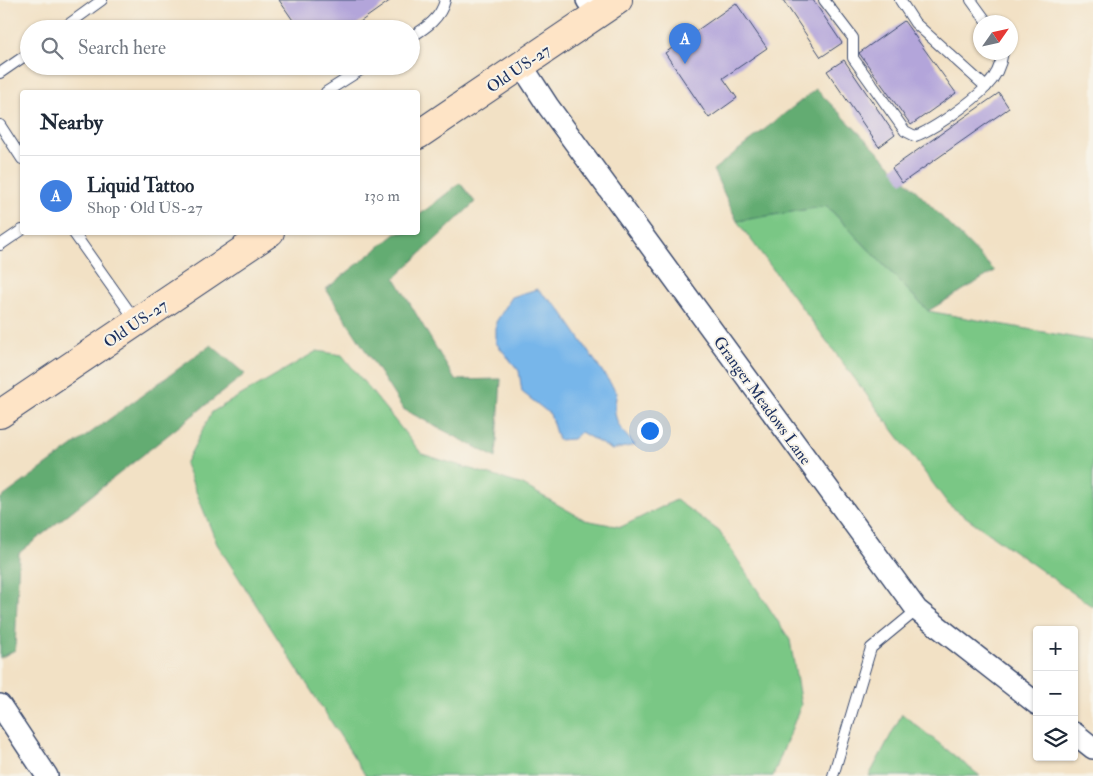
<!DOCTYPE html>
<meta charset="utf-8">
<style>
:root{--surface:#fff;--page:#f2f2f3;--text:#1f2937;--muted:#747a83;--line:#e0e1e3;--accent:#c8321e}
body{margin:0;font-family:"IM FELL Double Pica",serif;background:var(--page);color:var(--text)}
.controls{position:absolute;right:15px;bottom:15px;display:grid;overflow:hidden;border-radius:5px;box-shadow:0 1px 4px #0004}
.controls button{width:45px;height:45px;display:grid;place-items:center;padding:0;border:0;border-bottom:1px solid var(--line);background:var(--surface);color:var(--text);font:25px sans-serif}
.compass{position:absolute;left:973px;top:15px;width:45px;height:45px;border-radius:50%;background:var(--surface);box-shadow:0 1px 4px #0004;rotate:56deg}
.you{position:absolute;left:649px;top:430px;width:18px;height:18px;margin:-12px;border:4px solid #fff;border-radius:50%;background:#1a73e8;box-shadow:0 0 0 8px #1a73e833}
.badge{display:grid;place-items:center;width:32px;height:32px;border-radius:50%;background:var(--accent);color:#fff;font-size:16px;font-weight:700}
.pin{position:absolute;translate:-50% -41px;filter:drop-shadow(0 1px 2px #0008)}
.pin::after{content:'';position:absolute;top:26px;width:18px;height:15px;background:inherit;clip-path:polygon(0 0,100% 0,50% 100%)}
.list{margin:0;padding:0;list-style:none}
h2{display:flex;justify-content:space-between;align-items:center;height:65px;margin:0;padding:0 20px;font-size:21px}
h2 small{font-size:16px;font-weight:400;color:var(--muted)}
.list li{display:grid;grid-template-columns:32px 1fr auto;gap:15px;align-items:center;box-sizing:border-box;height:80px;padding:0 20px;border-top:1px solid var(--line)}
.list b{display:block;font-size:19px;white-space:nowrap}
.list p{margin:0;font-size:16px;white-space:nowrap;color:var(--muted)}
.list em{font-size:16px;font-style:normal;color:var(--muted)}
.icon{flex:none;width:28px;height:28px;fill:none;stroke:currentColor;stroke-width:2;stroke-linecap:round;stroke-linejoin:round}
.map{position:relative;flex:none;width:1093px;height:776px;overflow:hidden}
.search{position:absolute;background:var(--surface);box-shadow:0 1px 4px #0004;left:20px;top:20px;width:400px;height:55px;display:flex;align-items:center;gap:12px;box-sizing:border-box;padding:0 18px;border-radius:28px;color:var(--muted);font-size:19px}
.panel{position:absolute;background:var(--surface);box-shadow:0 1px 4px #0004;left:20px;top:90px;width:400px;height:145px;border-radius:5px}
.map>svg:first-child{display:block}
.green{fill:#7ac785;stroke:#4a7b72}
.forest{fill:#63ac72;stroke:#3f6e68}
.water{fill:#77b6ea;stroke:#4972a4}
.building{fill:#b3a5da}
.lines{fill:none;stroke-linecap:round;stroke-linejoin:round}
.lane-casing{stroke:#3b4a6d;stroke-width:12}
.street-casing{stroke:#3b4a6d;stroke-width:24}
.secondary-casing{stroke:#3b4a6d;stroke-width:30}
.lane{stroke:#fff;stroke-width:10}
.street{stroke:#fff;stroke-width:21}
.secondary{stroke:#fee4c6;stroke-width:28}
.labels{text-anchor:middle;stroke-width:4;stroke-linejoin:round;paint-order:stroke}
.street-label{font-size:16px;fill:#1b2f5e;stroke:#f7f3e8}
</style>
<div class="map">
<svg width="1093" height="776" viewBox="0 0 1093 776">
<rect width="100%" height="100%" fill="#f7f3e8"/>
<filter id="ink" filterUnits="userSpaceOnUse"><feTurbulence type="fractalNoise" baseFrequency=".02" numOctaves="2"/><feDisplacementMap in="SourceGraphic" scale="10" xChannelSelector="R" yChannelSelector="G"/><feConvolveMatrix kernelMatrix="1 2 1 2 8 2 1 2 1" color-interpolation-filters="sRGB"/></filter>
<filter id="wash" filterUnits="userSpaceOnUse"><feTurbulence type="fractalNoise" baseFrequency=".0096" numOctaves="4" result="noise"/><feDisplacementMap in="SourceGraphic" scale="20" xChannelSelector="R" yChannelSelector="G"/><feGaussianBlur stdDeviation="1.12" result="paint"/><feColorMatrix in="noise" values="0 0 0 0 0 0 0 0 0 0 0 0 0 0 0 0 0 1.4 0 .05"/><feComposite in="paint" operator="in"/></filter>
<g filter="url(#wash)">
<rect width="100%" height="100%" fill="#f2e1c5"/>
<g class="green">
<polygon points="827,206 928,311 1093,341 1093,607 949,505 737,221"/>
<polygon points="317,351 342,355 422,454 523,485 585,520 621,527 676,500 719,531 790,640 801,705 773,776 366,776 217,544 185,464 212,412"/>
<polygon points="902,714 980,776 869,776"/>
</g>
<g class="forest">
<polygon points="816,89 995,271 928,311 827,206 737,221 713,170"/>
<polygon points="460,183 475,202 395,278 455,380 501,379 496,458 403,409 326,289 397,233 418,232 418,216"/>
<polygon points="211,345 245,374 19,553 15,650 0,658 0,499"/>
</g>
<path class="water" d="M537 289 559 308 617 393C611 418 618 427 635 445L612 450 581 432 573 439 558 440 550 414 522 392 519 371 496 343V322L512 297Z"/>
<g id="blocks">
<g class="building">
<polygon points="279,0 391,0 350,29 299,29"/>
<polygon points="783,0 813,0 842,43 821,57"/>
<polygon points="736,3 767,48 723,78 737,98 709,118 665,53"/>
<polygon points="904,21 956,93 911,125 859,53"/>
<polygon points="844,60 895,135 879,147 827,71"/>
<polygon points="999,93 1009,108 902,183 892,168"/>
</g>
</g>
</g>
<g filter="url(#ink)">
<use href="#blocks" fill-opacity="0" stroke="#3b4a6d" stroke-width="1"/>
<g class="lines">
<g class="lane-casing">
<g id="lane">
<path d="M824 0 853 38V58L905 131 915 136C933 130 972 102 986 87 995 78 1001 65 1003 52"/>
<polyline points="900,0 915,23 986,87"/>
<polyline points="971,0 987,22"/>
<polyline points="62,29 102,0"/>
<path d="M411 37C426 28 441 18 445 0"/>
<polyline points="0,73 29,53"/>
<polyline points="326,92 367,66"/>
<polyline points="0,125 22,159"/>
<polyline points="73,232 136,321"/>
<polyline points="0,245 22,230"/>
<polyline points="833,776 871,648 917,610"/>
</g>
</g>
<g class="street-casing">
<g id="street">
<polyline points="587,0 598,14"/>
<polyline points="522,66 548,106 917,610 1037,704"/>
<polyline points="0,705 47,776"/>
<polyline points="1074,733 1093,748"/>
</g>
</g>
<g class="secondary-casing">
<g id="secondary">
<polyline points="418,135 618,0"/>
<polyline points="0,414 270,232"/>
</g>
</g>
<use href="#lane" class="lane"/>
<use href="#street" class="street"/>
<use href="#secondary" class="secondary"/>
</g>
</g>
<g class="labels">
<g class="street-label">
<text transform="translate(518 68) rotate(-34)" y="6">Old US-27</text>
<text transform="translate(135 323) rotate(-34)" y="6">Old US-27</text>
<text transform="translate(763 400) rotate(54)" y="6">Granger Meadows Lane</text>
</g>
</g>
</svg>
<div class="controls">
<button>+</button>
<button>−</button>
<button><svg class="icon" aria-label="layers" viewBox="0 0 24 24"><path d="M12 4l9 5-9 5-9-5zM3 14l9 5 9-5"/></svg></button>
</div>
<svg class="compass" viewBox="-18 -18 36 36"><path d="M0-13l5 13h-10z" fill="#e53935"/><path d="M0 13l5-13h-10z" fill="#747a83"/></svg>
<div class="you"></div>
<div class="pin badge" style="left:685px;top:64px;background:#3f7fe0">A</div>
<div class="search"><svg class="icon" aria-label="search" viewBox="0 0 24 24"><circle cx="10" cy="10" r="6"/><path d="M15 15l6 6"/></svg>Search here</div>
<section class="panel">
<h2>Nearby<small></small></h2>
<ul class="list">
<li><span class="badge" style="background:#3f7fe0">A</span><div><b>Liquid Tattoo</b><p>Shop · Old US-27</p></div><em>130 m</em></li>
</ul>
</section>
</div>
